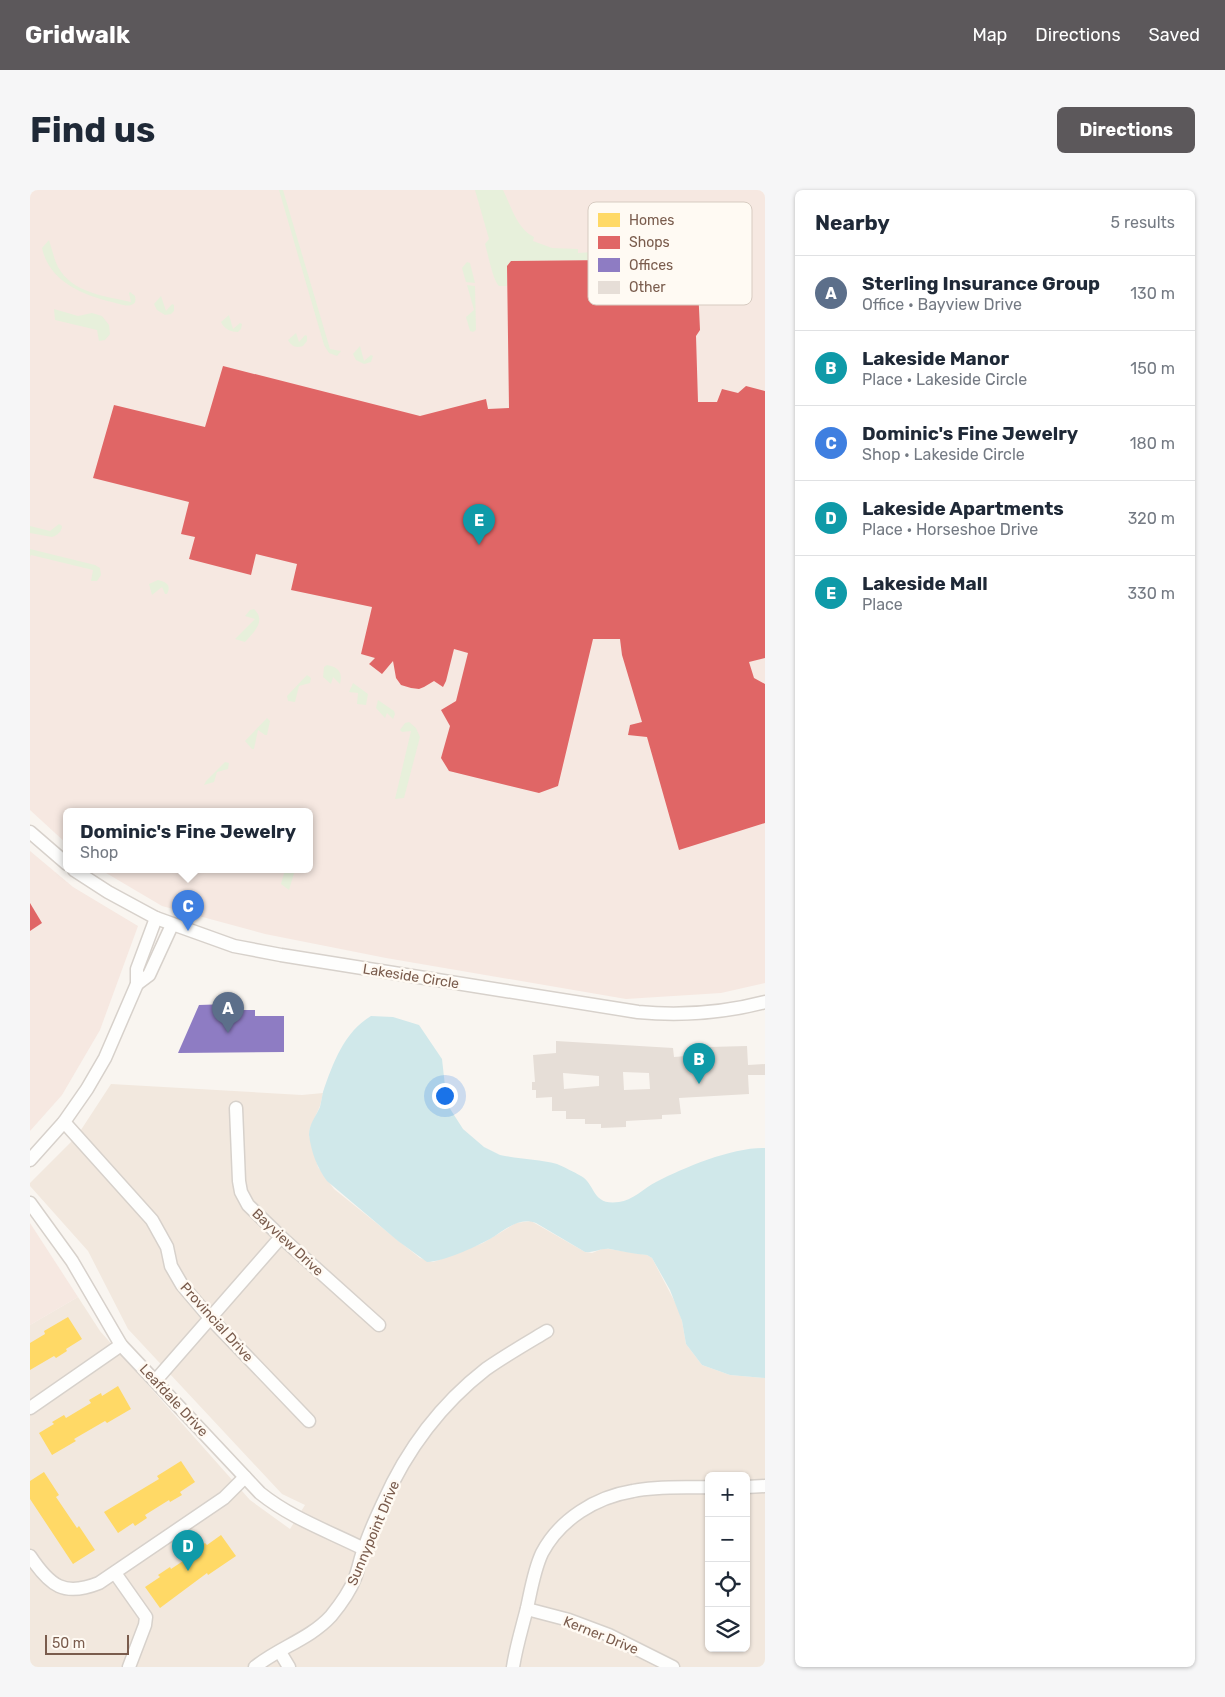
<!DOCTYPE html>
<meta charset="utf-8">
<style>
:root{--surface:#fff;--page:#f6f6f7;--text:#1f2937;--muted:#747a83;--line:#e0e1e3;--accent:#5c585b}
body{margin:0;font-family:Rubik,sans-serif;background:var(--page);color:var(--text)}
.controls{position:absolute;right:15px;bottom:15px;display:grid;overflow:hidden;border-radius:8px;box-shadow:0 1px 4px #0004}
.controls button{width:45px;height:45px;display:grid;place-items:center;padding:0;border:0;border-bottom:1px solid var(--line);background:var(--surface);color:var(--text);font:25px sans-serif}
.scale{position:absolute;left:15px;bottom:12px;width:84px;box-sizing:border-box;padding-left:5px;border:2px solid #7a5c4d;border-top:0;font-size:14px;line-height:18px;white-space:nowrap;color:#7a5c4d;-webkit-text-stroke:4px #fffaf3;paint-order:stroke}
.you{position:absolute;left:414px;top:905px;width:18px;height:18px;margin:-12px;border:4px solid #fff;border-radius:50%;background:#1a73e8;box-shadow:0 0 0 8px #1a73e833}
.badge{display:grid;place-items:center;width:32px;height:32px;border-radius:50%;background:var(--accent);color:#fff;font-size:16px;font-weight:700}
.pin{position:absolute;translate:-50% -41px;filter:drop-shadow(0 1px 2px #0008)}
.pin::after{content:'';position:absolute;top:26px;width:18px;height:15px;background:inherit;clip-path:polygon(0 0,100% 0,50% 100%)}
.popup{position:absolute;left:33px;top:618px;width:250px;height:65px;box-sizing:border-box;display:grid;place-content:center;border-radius:8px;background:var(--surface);filter:drop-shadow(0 1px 4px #0005);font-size:16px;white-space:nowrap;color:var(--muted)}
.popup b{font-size:19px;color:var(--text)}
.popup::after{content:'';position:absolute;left:50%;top:100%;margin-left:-10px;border:10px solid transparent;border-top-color:var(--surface)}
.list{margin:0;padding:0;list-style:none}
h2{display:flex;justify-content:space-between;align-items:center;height:65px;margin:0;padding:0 20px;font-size:21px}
h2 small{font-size:16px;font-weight:400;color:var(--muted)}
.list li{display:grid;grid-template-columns:32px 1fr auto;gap:15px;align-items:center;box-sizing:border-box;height:75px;padding:0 20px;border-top:1px solid var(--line)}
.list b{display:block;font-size:19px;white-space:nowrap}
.list p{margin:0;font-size:16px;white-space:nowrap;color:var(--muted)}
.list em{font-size:16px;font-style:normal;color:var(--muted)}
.icon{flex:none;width:28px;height:28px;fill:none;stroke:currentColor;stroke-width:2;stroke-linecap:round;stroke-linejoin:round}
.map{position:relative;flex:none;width:735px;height:1477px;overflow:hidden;border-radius:8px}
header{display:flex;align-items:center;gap:30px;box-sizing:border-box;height:70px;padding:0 25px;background:var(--accent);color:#fff}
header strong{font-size:24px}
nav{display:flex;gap:28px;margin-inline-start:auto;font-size:18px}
.intro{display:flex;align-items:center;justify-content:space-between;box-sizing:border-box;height:120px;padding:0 30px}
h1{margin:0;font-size:35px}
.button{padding:12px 22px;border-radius:8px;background:var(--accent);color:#fff;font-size:18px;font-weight:700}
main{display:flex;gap:30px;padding:0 30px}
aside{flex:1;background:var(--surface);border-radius:8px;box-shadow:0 1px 4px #0004}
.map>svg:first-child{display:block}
.residential{fill:#f2e8de;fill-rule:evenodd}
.commercial{fill:#f6e8e1}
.green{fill:#e7f0db}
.water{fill:#d0e8ea}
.homes{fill:#ffd966}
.shops{fill:#e06666}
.offices{fill:#8e7cc3}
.building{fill:#e6ded7;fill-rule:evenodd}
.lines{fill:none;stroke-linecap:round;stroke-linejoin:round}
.minor-casing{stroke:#d7d1cb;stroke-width:15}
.minor{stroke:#fefefd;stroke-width:12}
.labels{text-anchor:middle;stroke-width:5;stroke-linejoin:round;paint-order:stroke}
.street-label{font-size:14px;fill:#7a5c4d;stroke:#fffaf3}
.key{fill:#fffaf3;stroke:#d7cbc1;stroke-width:1}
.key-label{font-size:14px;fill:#7a5c4d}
</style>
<header>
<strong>Gridwalk</strong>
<nav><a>Map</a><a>Directions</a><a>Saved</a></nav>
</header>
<div class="intro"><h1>Find us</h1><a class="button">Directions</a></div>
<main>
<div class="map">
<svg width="735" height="1477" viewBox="0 0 735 1477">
<rect width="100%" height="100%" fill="#f9f5f0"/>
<path class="residential" d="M81 894 272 905 293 903 290 916 280 938 279 945 288 977 304 999 390 1068 403 1072 409 1070 453 1053 486 1033 501 1031 555 1062 562 1063 572 1059H579L617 1065 622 1068 648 1118 652 1131 656 1154 672 1175 700 1185 735 1188V1477H0V1135L48 1107 70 1141 220 1310 260 1339 275 1315 252 1304 98 1139 58 1061 0 996V993L47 946ZM679 1286H716V1458H679Z"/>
<g class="commercial">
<polygon points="0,0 735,0 735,793 691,803 596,809 356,768 235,744 132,716 71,680 279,680 279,622 37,622 37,654 0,620"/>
<polygon points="0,661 43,697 108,736 70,840 32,905 0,941"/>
<polygon points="0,1033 48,1107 0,1135"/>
</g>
<g class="green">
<polygon points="249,0 253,0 300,159 311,161 307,166 299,163 294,155"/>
<path d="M445 0H473C481 16 487 39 504 47L503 51 522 58 548 59V63L563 62V70L481 71 477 76V96H469C463 91 458 64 455 54L459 49Z"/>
<path d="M19 50C22 59 24 69 28 77 42 103 75 106 101 112L99 103 100 102 105 106C106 110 106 114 101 115 96 117 87 113 82 112 52 105 19 91 12 58Z"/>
<polygon points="437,72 440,73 445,93 436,92 432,78"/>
<polygon points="437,95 445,96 446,140 443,142 440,141 436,127 444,120"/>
<polygon points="131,106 136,121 142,114 144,115 144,121 141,124 135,125 127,120 124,114"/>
<polygon points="24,119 48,126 62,123 72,126 79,135 80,144 75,150 69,151 67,140 25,130"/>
<path d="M199 125 203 139 210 133 212 134 211 139 208 142C201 142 194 139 191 132Z"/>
<path d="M266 143 269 152 275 145 277 146V151L273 156C266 158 262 157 258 150Z"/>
<polygon points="330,156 334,171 341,165 343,166 341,172 334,174 326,170 323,164"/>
<path d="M29 334 32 336C32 341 28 345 22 347L0 343V336L20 341Z"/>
<polygon points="0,359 65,375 70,378 71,385 67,391 61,391 63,380 1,365 0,367"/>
<path d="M128 390C136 392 142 395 137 404H135L132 397 122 405 119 394Z"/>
<path d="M224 419C237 431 223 443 215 452L205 449 225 429 215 426 220 420Z"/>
<path d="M297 475C309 477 313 483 310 494L303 487 301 494 293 487 294 477Z"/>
<polygon points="277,485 281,488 280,493 269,496 265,512 258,511 257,506"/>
<polygon points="323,493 338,504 336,515 327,514 328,503 319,502"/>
<polygon points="348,510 364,521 365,524 363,529 357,523 355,528 346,518"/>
<polygon points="237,528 240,531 237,545 235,545 228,540 224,559 222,559 215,551"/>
<polygon points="379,532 386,538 390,547 374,608 365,609 381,541 372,542 370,540 375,533"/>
<polygon points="195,572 199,573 198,579 187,582 184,592 174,595 176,591"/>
<polygon points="255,680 265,680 259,700 251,694"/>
</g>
<path class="water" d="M341 826 363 827 389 835 412 869 417 914 433 939 454 957 470 965C489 969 509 969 527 974 534 977 544 982 551 986 566 994 561 1016 589 1012 602 1011 614 998 626 992 655 977 703 957 735 958V1188L700 1185 672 1175 656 1154 652 1131 640 1100 622 1068 617 1065C604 1064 592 1061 580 1059 571 1058 564 1063 555 1062L506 1033C489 1026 474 1041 460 1049 445 1057 413 1072 397 1072L368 1051 297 991C287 978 281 961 279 945 279 934 286 926 290 917 291 912 292 907 293 902 303 873 314 842 341 826Z"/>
<g class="homes">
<polygon points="38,1127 52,1149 36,1159 37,1161 26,1168 24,1166 0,1180 0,1153 15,1144 14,1141"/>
<polygon points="88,1196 101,1219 77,1233 75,1231 44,1249 46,1251 22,1265 9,1243 24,1234 22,1232 34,1225 36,1228 61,1213 59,1210 71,1203 72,1206"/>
<polygon points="151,1271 165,1292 150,1302 152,1305 140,1312 139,1310 115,1325 117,1328 105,1336 103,1333 88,1343 74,1322 129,1289 127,1286"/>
<polygon points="14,1282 29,1305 26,1307 47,1338 49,1336 65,1360 43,1374 0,1309 0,1291"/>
<polygon points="191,1345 206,1366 178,1385 177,1383 130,1418 115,1397 130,1387 128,1385 140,1377 141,1379 165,1363 164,1360 175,1353 177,1355"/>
</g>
<g class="shops">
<polygon points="616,62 620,66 620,70 664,68 665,98 668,97 670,140 666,146 668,212 687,212 692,199 708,203 716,196 735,201 735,468 719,472 724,488 735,494 735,633 649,660 617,547 598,545 600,535 612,532 592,465 590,449 563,449 528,596 509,603 419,581 411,568 420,536 411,520 426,511 438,463 424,459 416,491 413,497 404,491 394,497 389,499 381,498 371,495 366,488 363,471 352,484 339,474 345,468 331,464 342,417 261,400 267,374 226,364 221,385 159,369 165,347 151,344 159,312 63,288 84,215 175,237 193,176 390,226 456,209 458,219 479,218 477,76 481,71 581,70 587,63"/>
<polygon points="0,713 12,733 0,741"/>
</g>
<polygon class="offices" points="198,814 198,820 225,820 225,826 254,826 254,862 148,863 169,815"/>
<path class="building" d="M526 851 643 858 644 867 680 864 679 857 717 856 718 875 735 874V885H718L719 904 649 908 651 924 632 925V929L596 931V937L571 938V934H555V929H536V921H522V907L506 908V900H502V892H505L503 865 526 863ZM593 882 619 883 620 899 594 900ZM533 883 569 886V896L534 899Z"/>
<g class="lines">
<g class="minor-casing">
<g id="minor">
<polyline points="0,642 37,674"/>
<path d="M44 680 78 702 126 728 204 756 251 765 608 822C651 826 693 823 735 812"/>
<polyline points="107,794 119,785 142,735"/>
<polyline points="206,918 209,991 211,1002 218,1015 251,1047 349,1135"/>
<polyline points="34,932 122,1030 137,1057 141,1076 152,1095 180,1128 279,1231"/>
<polyline points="0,970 34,932 57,899 75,868 107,794 107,779 126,728"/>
<path d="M0 1013 42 1071 91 1155 230 1303C261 1328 298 1341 334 1359"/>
<polyline points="126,1190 251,1047"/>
<polyline points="0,1218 91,1155"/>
<polyline points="716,1297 735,1296"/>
<path d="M0 1366C20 1396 34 1407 69 1393L194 1308 215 1287"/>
<polyline points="85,1383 116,1427 115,1435 99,1477"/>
<polyline points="497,1419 539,1430 579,1445 643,1477"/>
<polyline points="250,1462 259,1477"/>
<path d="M225 1477C248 1458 280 1449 301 1426 310 1415 320 1401 325 1388 329 1378 330 1368 334 1359 339 1343 346 1328 353 1313 376 1261 411 1214 456 1179 476 1165 497 1153 517 1141"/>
<path d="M483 1477C486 1457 492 1438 497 1418 501 1400 504 1380 512 1363 530 1329 566 1307 603 1301 628 1296 654 1298 679 1297"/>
</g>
</g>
<use href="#minor" class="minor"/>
</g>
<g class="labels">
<g class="street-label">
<text transform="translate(381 786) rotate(9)" y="5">Lakeside Circle</text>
<text transform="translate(258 1052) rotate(43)" y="5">Bayview Drive</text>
<text transform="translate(187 1132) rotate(48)" y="5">Provincial Drive</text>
<text transform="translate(144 1210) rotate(47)" y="5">Leafdale Drive</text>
<text transform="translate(343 1343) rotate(-67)" y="5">Sunnypoint Drive</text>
<text transform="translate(571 1445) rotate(22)" y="5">Kerner Drive</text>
</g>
</g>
<rect x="558" y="12" width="164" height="103" rx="8" class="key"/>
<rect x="568" y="23" width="22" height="14" fill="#ffd966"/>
<rect x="568" y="46" width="22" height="13" fill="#e06666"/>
<rect x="568" y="68" width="22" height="14" fill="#8e7cc3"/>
<rect x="568" y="91" width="22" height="13" fill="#e6ded7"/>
<g class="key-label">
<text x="599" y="35">Homes</text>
<text x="599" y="57">Shops</text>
<text x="599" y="80">Offices</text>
<text x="599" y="102">Other</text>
</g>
</svg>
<div class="controls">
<button>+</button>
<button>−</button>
<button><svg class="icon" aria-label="locate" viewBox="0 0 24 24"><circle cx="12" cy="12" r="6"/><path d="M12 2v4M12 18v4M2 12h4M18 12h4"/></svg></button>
<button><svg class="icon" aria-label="layers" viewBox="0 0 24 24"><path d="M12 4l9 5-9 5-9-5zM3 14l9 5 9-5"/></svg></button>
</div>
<div class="scale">50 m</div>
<div class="you"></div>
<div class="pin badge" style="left:198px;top:843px;background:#5c6f8a">A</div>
<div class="pin badge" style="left:669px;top:894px;background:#0f9aa8">B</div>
<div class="pin badge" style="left:158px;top:741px;background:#3f7fe0">C</div>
<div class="popup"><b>Dominic's Fine Jewelry</b>Shop</div>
<div class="pin badge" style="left:158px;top:1381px;background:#0f9aa8">D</div>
<div class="pin badge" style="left:449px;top:355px;background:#0f9aa8">E</div>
</div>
<aside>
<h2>Nearby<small>5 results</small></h2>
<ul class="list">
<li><span class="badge" style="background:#5c6f8a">A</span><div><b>Sterling Insurance Group</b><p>Office · Bayview Drive</p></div><em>130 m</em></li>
<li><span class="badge" style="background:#0f9aa8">B</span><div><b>Lakeside Manor</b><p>Place · Lakeside Circle</p></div><em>150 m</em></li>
<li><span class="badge" style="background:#3f7fe0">C</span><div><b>Dominic's Fine Jewelry</b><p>Shop · Lakeside Circle</p></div><em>180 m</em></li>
<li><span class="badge" style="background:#0f9aa8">D</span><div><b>Lakeside Apartments</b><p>Place · Horseshoe Drive</p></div><em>320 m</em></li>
<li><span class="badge" style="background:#0f9aa8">E</span><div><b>Lakeside Mall</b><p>Place</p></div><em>330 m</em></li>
</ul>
</aside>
</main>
